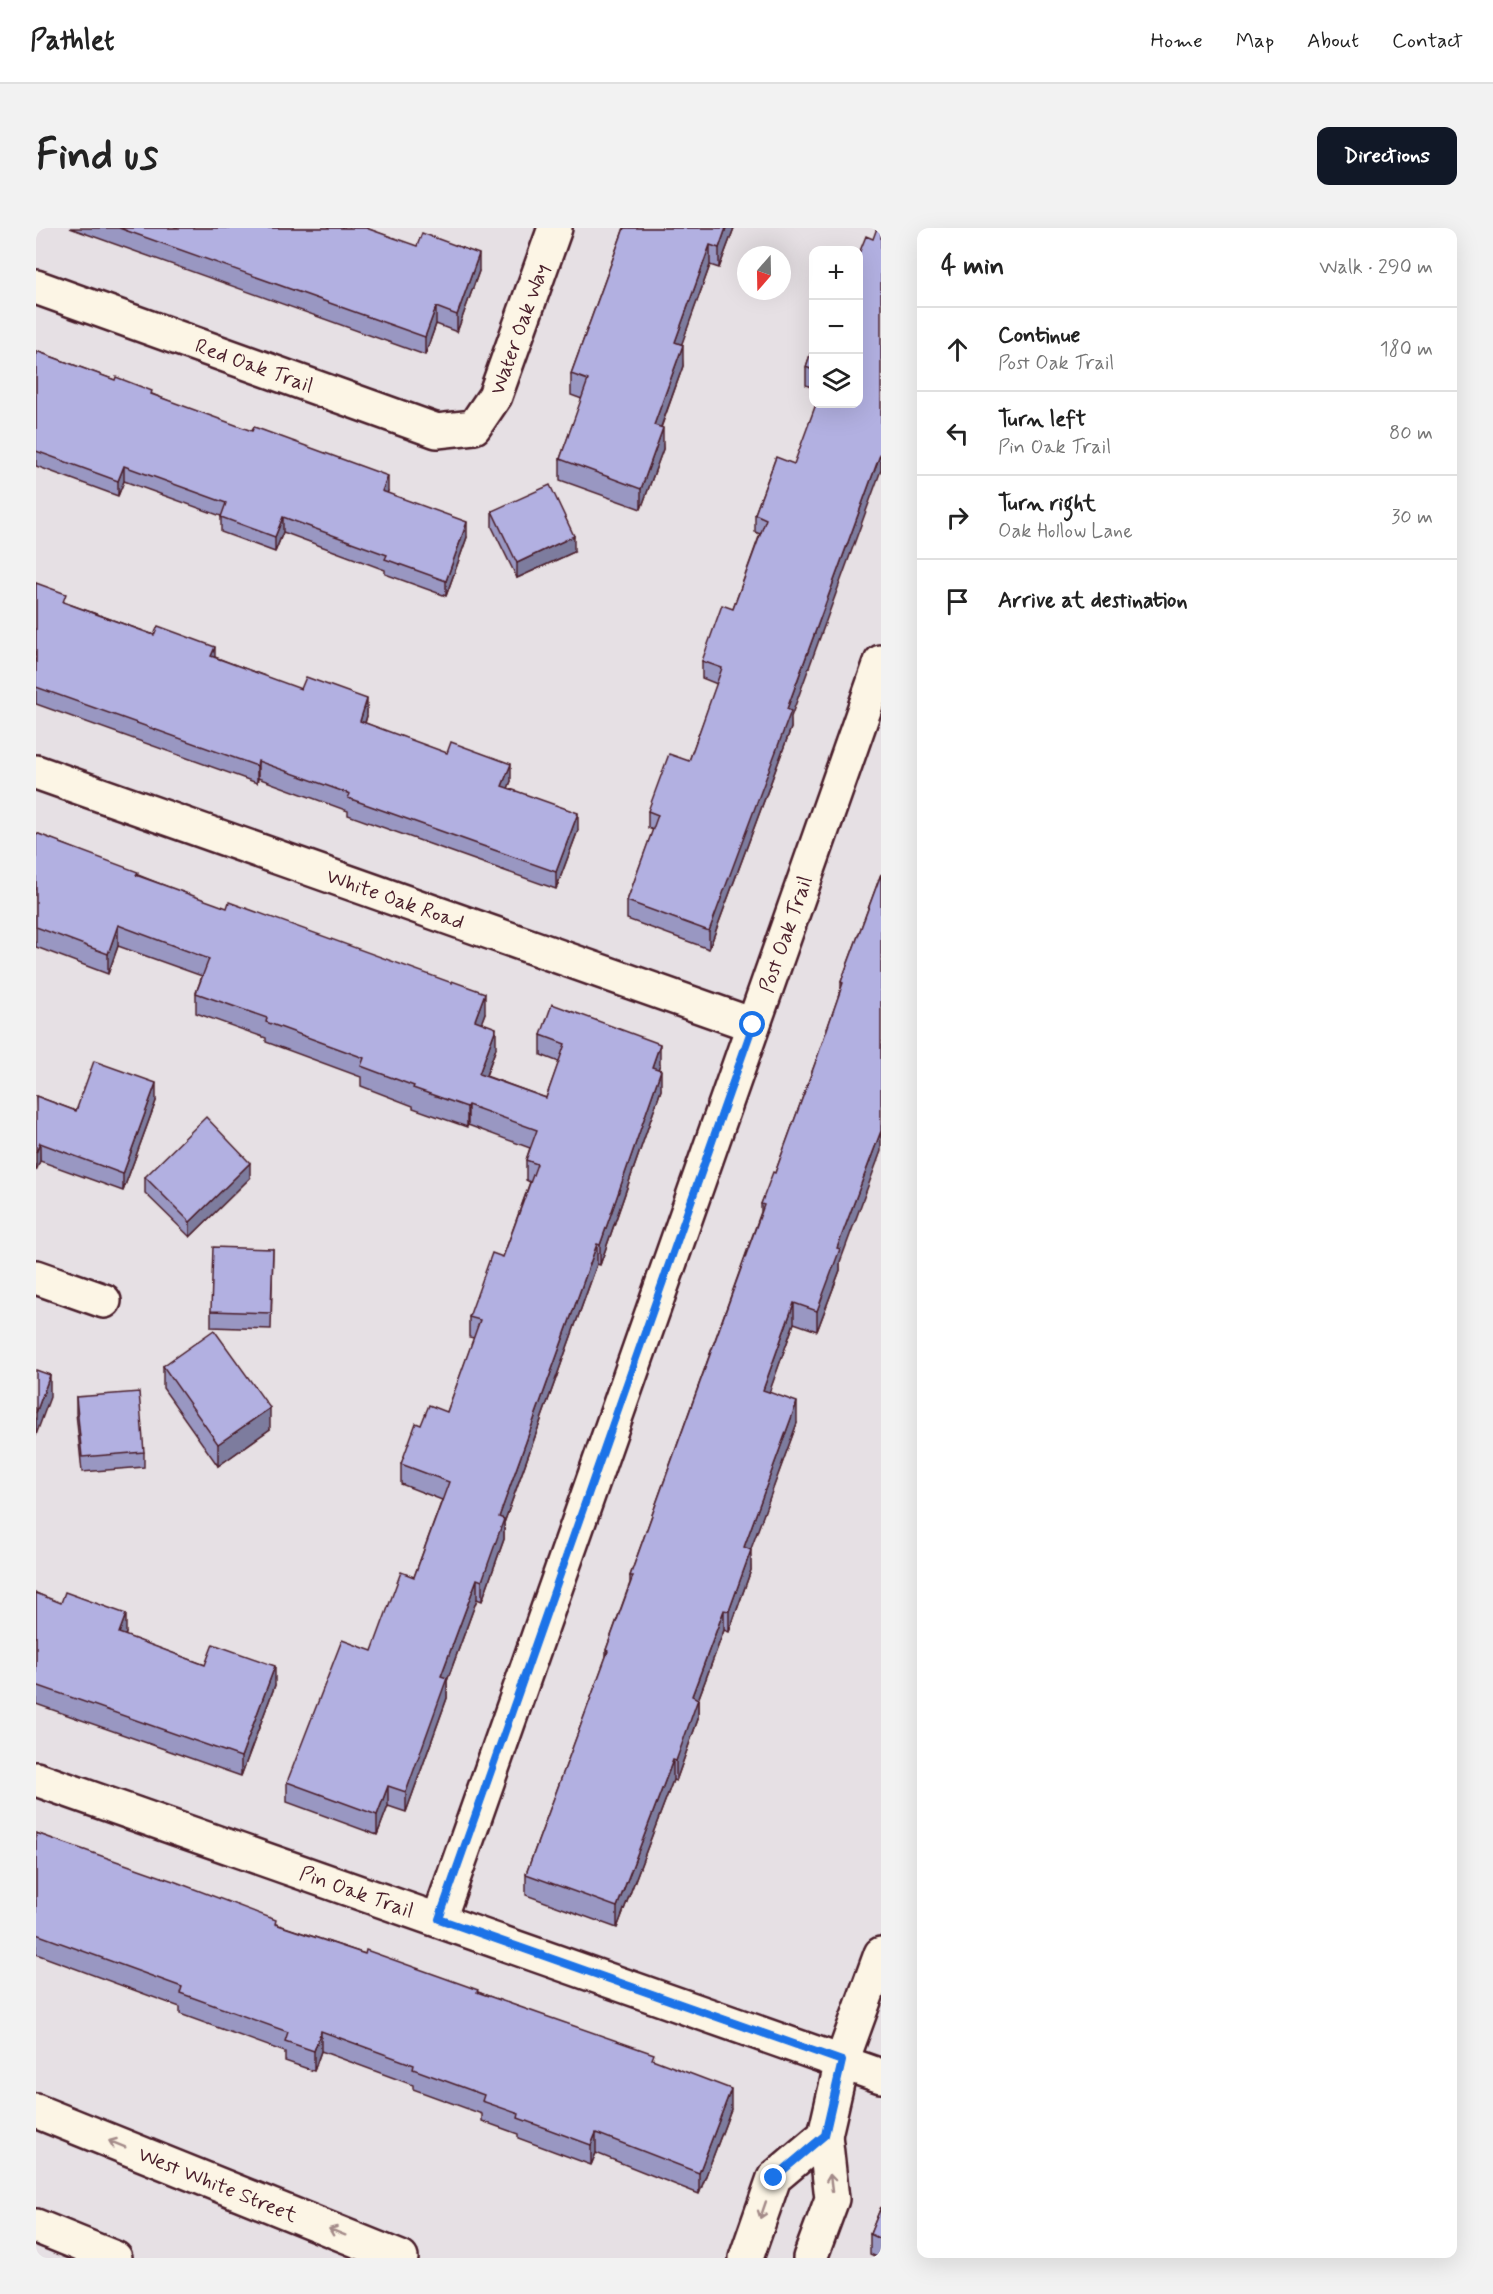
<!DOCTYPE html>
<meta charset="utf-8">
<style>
:root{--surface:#fff;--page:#f2f2f2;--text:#222;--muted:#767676;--line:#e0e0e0;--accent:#111827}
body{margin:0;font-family:Mynerve,sans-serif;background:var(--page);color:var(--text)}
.controls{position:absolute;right:18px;top:18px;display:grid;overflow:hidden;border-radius:12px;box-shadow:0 6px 24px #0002}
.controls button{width:54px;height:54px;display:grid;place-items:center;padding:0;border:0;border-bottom:2px solid var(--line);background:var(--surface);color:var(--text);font:30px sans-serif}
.compass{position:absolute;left:701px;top:18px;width:54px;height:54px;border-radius:50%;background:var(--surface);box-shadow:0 6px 24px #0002;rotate:200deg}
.stop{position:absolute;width:18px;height:18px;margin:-14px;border:4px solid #1a73e8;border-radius:50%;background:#fff}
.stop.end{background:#1a73e8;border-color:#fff;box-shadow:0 2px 6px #0008}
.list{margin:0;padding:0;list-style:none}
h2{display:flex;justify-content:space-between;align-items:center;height:78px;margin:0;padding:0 24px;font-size:26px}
h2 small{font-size:20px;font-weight:400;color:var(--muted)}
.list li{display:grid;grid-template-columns:39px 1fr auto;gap:18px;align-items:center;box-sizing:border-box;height:84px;padding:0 24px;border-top:2px solid var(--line)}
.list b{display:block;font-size:22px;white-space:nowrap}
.list p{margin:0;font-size:20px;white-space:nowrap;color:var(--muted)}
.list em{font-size:20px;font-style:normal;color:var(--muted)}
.icon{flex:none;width:33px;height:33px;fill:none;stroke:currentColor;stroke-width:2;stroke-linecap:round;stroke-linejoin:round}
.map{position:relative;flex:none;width:845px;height:2030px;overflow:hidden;border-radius:12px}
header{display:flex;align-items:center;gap:36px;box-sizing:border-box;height:84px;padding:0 30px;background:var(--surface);border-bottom:2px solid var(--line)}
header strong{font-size:28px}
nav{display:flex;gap:33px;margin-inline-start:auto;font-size:21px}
.intro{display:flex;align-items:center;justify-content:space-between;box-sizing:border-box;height:144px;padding:0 36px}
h1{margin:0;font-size:42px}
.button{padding:15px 27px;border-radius:12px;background:var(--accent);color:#fff;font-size:21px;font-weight:700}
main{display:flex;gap:36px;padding:0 36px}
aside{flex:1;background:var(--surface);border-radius:12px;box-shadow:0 6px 24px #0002}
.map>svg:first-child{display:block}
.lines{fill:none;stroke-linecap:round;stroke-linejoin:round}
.street-casing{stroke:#4a1f2b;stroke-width:38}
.secondary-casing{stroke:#4a1f2b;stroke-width:38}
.street{stroke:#fcf5e5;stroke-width:33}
.secondary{stroke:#fcf5e5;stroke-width:33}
.wall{fill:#9997c2;stroke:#4a1f2b;stroke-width:1.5}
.shaded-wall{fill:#7d7b9e;stroke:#4a1f2b;stroke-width:1.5}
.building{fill:#b2b0e1;stroke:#4a1f2b;stroke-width:1.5}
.oneway{stroke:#a38a88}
.route{stroke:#1a73e8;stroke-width:8}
.labels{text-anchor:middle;stroke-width:4.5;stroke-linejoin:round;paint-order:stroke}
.street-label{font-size:21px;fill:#4a1f2b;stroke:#fcf5e5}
</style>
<header>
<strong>Pathlet</strong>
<nav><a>Home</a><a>Map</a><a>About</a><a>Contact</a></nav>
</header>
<div class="intro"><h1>Find us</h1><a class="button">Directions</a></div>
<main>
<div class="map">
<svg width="845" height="2030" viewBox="0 0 845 2030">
<rect width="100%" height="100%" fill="#e6e0e4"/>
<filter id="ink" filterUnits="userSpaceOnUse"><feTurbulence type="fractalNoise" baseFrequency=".0167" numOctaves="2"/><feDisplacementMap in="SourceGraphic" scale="12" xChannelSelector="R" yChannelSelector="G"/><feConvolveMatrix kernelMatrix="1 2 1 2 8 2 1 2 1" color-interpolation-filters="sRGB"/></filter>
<g filter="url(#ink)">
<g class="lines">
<g class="street-casing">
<g id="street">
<path id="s1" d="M0 59 401 203 438 199 459 168 519 0"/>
<path id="s2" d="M0 544 717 797"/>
<polyline points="0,1049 68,1073"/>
<path id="s3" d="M0 1551 845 1848"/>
<path id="s4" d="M403 1691 845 434"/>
<polyline points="710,2030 738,1950 789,1907 806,1833 845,1726"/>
<polyline points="774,2030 796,1971 789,1907"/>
</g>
</g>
<g class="secondary-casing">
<g id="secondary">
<path id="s5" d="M0 1883 365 2030"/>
<polyline points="0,1998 79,2030"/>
</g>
</g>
<use href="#street" class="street"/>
<use href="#secondary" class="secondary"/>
</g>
<g class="wall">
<polygon points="34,0 330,0 443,43 421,104 400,96 389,127"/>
<polygon points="588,0 698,0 683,40 674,37 645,117 647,138 625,200 627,221 605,281 524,252 524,231 546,171 535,167 535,146"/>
<polygon points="777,118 777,160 770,157 770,139"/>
<polygon points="0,123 116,166 352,263 351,265 431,309 410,368 349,346 349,342 247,304 239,324 185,304 185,288 88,253 82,268 0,238"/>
<polygon points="740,229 755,500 673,721 591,691 591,673 617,602 612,600 612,583 653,533 681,456 666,450 666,433 697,381 724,306 719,304 719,286"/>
<polygon points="456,283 538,324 481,350 456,299"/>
<polygon points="0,355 30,375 179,429 331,488 329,495 475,553 472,560 542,602 520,661 312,587 312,583 222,550 221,555 0,476"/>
<polygon points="0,605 102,647 449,785 445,794 460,820 450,848 510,870 523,834 505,827 505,807 624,836 622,841 625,862 576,1003 564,1037 561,1036 468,1295 468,1311 446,1373 441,1371 411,1453 411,1470 370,1584 352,1578 341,1607 251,1574 251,1554 336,1423 378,1349 406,1272 365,1256 365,1236 385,1197 411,1184 438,1110 433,1109 433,1089 467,1029 494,954 490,952 490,932 494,920 432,897 431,899 377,880 377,878 325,858 325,849 230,814 230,810 160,785 160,765 166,748 82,718 72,746 0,719"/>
<polygon points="845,646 804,1034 804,1042 781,1103 758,1095 733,1164 761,1195 714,1322 715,1342 693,1404 688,1402 662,1472 662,1491 640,1553 637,1552 581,1700 490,1667 490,1646 570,1429 570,1422 594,1355 594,1348 725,984 725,976 739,945 781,830 805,761 805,754"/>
<polygon points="0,868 40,883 120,873 87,963 4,933"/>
<polygon points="109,949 214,950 154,1009 109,965"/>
<polygon points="237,1021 235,1101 175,1099 175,1083"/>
<polygon points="127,1138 234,1201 182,1238 127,1160"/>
<polygon points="40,1169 108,1224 108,1239 46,1244 40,1185"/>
<polygon points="0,1365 90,1405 89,1408 169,1437 239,1457 205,1548 0,1476"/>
<polygon points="0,1605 240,1696 442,1764 618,1832 695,1881 663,1966 560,1925 555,1937 482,1910 482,1906 446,1893 446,1886 377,1861 377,1857 285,1823 278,1843 249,1833 249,1824 144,1786 144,1779 0,1726"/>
<polygon points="845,1979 845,2030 843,2030 834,2026 834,2006"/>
</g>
<g class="shaded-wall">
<polygon points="690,0 698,0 683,40 683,20"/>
<polygon points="674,17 674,37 639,135 639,114"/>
<polygon points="443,26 443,43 421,104 421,87"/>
<polygon points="400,79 400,96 389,127 389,109"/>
<polygon points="647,117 647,138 618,218 618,197"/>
<polygon points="627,200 627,221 605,281 605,261"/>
<polygon points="845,224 845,242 755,489 755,500 673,721 673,703 751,481"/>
<polygon points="88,238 88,253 82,268 82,253"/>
<polygon points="352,248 352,263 346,278 346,263"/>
<polygon points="247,289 247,304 239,324 239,309"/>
<polygon points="431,294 431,309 410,368 410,353"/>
<polygon points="538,308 538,324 481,350 481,335"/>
<polygon points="179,419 179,436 175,428"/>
<polygon points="331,471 331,488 324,510 324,493"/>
<polygon points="222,533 222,550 221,555 221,538"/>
<polygon points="475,536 475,553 466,575 466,558"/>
<polygon points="542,585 542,602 520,661 520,644"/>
<polygon points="82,697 82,718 72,746 72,726"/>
<polygon points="449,765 449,785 439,812 439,792"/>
<polygon points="460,800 460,820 443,866 443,846"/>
<polygon points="624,816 624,836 616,859 616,839"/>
<polygon points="625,842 625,862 564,1037 564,1017"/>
<polygon points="120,855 120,873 87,963 87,946"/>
<polygon points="432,877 432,897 431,899 431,879"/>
<polygon points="845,903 845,923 804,1034 804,1042 781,1103 781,1083 801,1020"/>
<polygon points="4,915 4,933 0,943 0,925"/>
<polygon points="214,935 214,950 154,1009 154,994"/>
<polygon points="561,1016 561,1036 468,1295 468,1311 446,1373 446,1353 463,1289"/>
<polygon points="758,1075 758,1095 727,1182 727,1162"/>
<polygon points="14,1147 14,1169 0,1207 0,1185"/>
<polygon points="761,1174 761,1195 708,1340 708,1319"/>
<polygon points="234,1180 234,1201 182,1238 182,1216"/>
<polygon points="715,1322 715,1342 693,1404 693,1383"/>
<polygon points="441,1351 441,1371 411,1453 411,1470 370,1584 370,1564 405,1448"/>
<polygon points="688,1382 688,1402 662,1472 662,1491 640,1553 640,1533 656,1468"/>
<polygon points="90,1386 90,1405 83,1424 83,1405"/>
<polygon points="239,1438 239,1457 205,1548 205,1529"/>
<polygon points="637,1532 637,1552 581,1700 581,1679"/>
<polygon points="352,1558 352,1578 341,1607 341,1587"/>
<polygon points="285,1803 285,1823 278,1843 278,1823"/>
<polygon points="695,1861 695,1881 663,1966 663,1945"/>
<polygon points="560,1905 560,1925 555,1937 555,1917"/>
</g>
<g class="building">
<polygon points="83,0 330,0 381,18 386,5 443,26 421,87 400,79 389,109"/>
<polygon points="588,0 690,0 683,20 674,17 639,114 647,117 618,197 627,200 605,261 524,231 552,152 535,146"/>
<polygon points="841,0 845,0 845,224 751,481 755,483 673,703 591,673 622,587 612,583 633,526 653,533 686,440 666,433 686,377 697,381 730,291 719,286 740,229 758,236 780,176 822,176 822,28 830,8 837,11"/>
<polygon points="777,118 777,142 770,139"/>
<polygon points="0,123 79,152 80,149 116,163 115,166 216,203 218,199 352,248 346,263 431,294 410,353 349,331 351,327 247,289 239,309 185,289 190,275 88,238 82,253 0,223"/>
<polygon points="514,257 538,308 481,335 456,283"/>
<polygon points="0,355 30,366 27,374 118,407 122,398 179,419 175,428 265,461 270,449 331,471 324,493 411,525 415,514 475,536 466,558 542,585 520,644 312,570 314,566 222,533 221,538 0,459"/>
<polygon points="0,605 24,614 24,615 102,644 100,647 191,680 193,674 416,755 416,753 449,765 439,792 460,800 443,846 510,870 529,816 505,807 516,776 624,816 616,839 625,842 576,983 564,1017 561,1016 463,1289 468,1291 446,1353 441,1351 405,1448 411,1450 370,1564 352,1558 341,1587 251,1554 306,1412 336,1423 365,1344 378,1349 413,1254 365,1236 380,1195 385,1197 393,1177 411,1184 444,1092 433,1089 456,1025 467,1029 501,936 490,932 501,902 432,877 431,879 377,860 378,858 325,838 328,830 230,794 231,790 160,765 173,731 82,697 72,726 0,699"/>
<polygon points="845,646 845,903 801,1020 804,1021 781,1083 758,1075 727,1162 761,1174 708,1319 715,1322 693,1383 688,1382 656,1468 662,1471 640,1533 637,1532 581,1679 490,1646 572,1423 570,1422 597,1348 594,1348 728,977 725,976 737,944 739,945 781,830 807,755 805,754"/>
<polygon points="58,833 120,855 87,946 4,915 0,925 0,868 40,883"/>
<polygon points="170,889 214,935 154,994 109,949"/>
<polygon points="177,1019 237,1021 235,1085 175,1083"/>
<polygon points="178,1102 234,1180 182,1216 127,1138"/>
<polygon points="0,1142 14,1147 0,1185"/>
<polygon points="103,1164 108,1224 46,1229 40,1169"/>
<polygon points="29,1364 90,1386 83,1405 169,1437 177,1416 239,1438 205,1529 0,1457 0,1365 25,1375"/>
<polygon points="0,1605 140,1654 240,1692 239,1696 329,1726 330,1722 442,1762 441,1764 618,1826 616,1831 695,1861 663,1945 560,1905 555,1917 482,1890 483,1886 446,1873 448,1867 377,1841 378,1837 285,1803 278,1823 249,1813 252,1804 144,1765 146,1759 0,1706"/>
<polygon points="845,1979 845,2011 834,2006"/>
</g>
<defs><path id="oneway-shaft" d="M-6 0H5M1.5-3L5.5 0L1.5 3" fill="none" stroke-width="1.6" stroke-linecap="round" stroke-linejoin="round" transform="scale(1.5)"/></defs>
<g class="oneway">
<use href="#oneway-shaft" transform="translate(81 1916) rotate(-158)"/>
<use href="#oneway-shaft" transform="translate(795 1955) rotate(-97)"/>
<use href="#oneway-shaft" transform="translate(727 1982) rotate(109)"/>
<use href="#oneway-shaft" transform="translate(301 2004) rotate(-158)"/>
</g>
</g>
<g class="lines" filter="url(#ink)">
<polyline class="route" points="717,797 403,1691 806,1833 789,1907 738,1950"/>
</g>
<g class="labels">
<g class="street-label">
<text dy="7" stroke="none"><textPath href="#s1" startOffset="572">Water Oak Way</textPath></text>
<text dy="7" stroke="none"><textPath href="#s1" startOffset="232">Red Oak Trail</textPath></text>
<text dy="7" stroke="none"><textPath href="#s2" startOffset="381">White Oak Road</textPath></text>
<text dy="7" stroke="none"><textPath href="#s4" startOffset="1044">Post Oak Trail</textPath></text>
<text dy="7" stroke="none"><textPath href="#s3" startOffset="340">Pin Oak Trail</textPath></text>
<text dy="7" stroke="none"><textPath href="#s5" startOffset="196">West White Street</textPath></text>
</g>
</g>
</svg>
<div class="controls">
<button>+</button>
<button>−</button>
<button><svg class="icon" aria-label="layers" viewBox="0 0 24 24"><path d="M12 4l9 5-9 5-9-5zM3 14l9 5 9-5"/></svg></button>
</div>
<svg class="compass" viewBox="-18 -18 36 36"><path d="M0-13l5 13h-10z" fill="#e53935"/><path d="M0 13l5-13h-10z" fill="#767676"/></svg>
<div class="stop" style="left:717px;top:797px"></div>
<div class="stop end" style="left:738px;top:1950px"></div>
</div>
<aside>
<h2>4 min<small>Walk · 290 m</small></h2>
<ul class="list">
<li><svg class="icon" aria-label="ahead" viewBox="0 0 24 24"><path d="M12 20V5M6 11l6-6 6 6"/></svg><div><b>Continue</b><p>Post Oak Trail</p></div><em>180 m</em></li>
<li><svg class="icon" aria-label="left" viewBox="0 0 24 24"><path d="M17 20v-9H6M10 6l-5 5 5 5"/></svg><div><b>Turn left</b><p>Pin Oak Trail</p></div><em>80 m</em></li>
<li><svg class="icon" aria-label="right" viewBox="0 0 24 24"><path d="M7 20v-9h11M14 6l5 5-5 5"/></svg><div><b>Turn right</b><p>Oak Hollow Lane</p></div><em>30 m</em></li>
<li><svg class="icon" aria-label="arrive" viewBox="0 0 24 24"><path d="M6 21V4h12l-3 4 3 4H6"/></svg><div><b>Arrive at destination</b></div></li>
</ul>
</aside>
</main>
